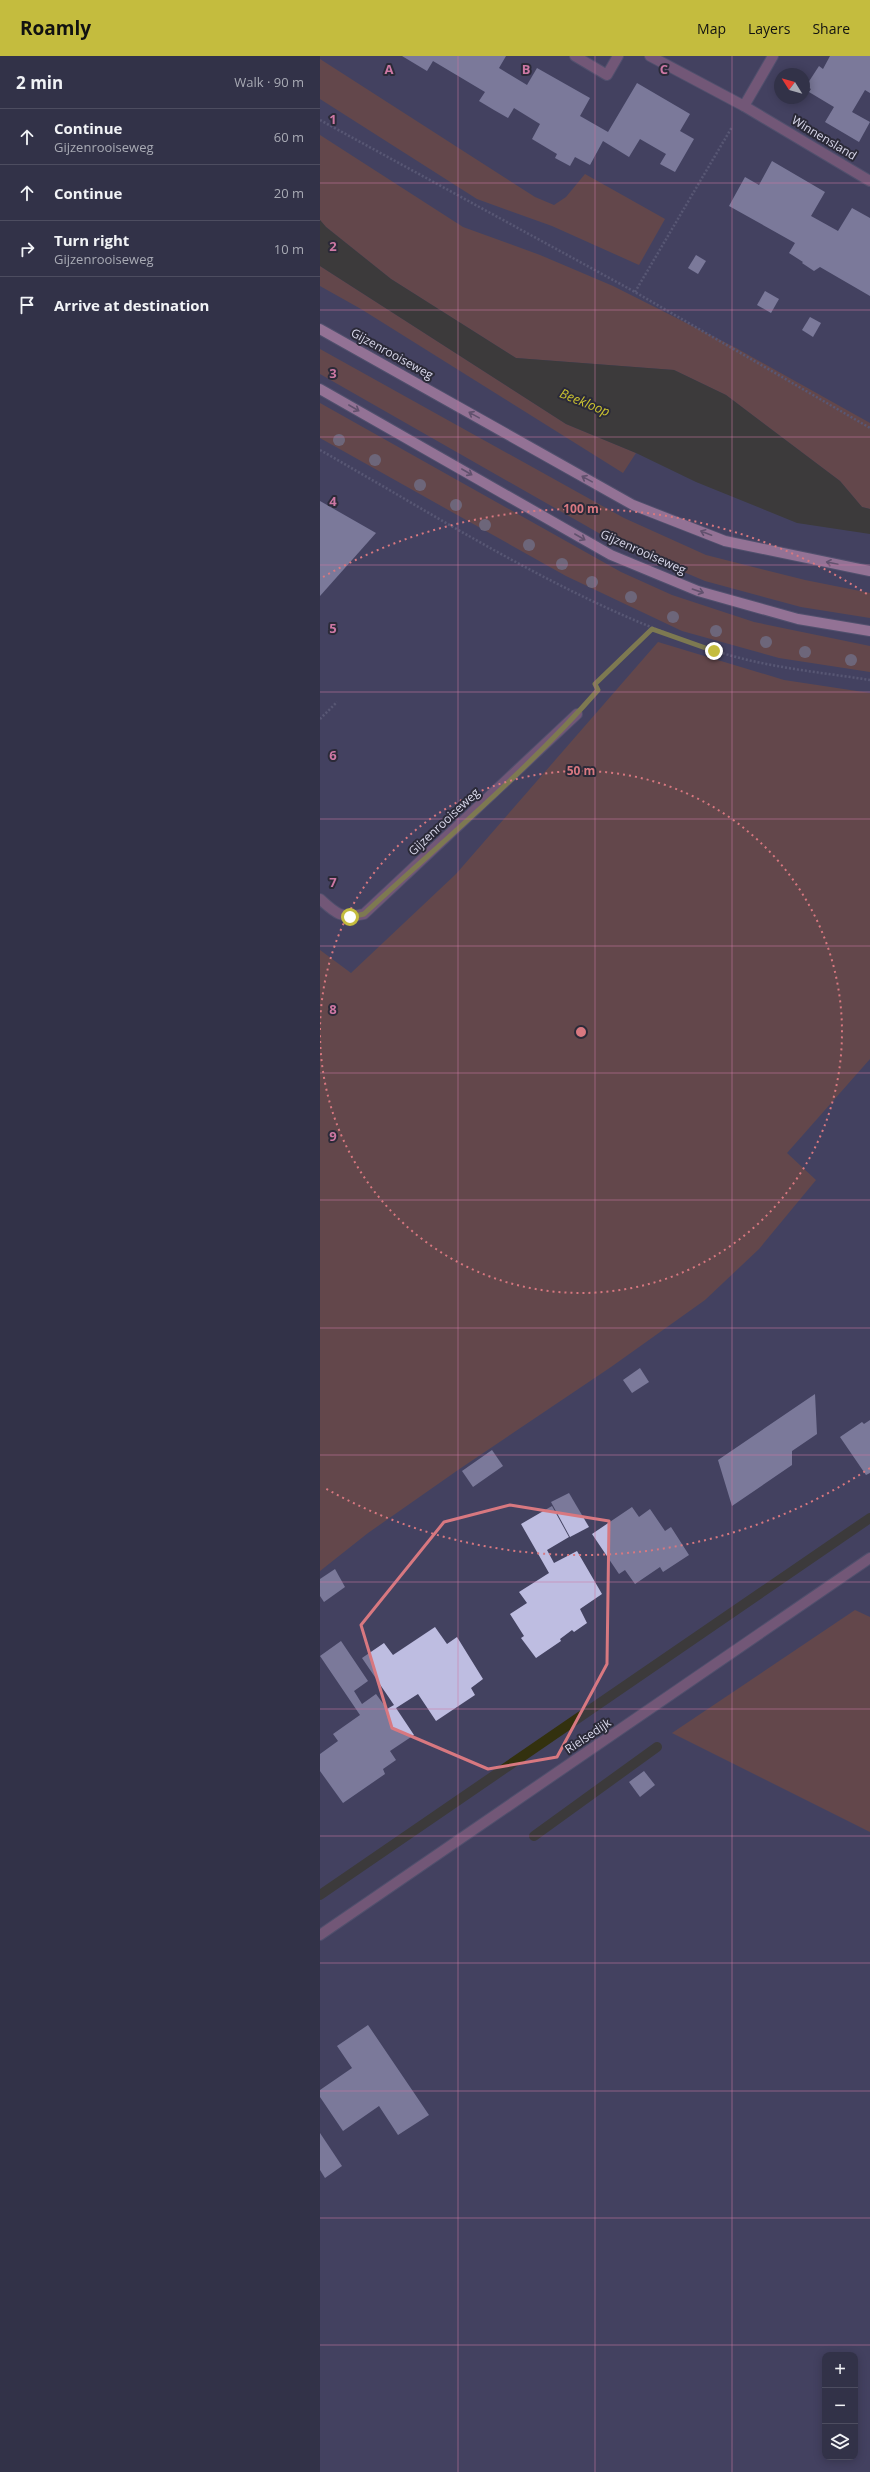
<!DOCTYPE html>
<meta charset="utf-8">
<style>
:root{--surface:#323248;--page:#3a3a4f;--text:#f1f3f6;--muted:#a8aab4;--line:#4d4d60;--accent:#c4bc3e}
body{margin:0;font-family:"Open Sans",sans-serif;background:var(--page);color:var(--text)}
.controls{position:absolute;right:12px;bottom:12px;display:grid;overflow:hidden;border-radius:8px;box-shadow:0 2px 10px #0003}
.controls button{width:36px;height:36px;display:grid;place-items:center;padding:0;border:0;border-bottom:1px solid var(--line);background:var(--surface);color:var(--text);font:20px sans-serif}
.compass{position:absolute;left:454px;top:12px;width:36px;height:36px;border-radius:50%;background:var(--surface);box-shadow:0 2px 10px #0003;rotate:307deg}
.stop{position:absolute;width:12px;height:12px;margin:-9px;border:3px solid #c4bc3e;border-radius:50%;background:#fff}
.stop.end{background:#c4bc3e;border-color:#fff;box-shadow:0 1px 4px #0008}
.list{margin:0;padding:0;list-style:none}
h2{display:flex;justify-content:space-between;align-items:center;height:52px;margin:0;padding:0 16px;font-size:17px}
h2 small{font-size:13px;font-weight:400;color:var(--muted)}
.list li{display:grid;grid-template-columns:26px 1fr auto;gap:12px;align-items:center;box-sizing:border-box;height:56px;padding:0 16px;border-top:1px solid var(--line)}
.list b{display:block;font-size:15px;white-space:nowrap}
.list p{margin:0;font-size:13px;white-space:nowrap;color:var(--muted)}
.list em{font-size:13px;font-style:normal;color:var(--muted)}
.icon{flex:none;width:22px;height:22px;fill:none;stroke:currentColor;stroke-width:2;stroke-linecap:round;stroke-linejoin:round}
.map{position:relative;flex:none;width:550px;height:2416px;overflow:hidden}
header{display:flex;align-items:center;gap:24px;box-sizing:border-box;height:56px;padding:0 20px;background:var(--accent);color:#111}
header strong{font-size:19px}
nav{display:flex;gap:22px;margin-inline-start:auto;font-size:14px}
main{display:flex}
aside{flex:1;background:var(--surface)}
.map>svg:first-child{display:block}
.green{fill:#8a4f31}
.water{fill:#33310f}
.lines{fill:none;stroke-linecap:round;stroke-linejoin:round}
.stream{stroke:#33310f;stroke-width:10}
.building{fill:#bebde1}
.minor-casing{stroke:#61607c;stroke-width:12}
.major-casing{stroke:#61607c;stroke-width:12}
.path{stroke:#72718c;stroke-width:2.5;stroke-dasharray:2 2;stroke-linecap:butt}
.minor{stroke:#ac7292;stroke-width:10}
.major{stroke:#f4add4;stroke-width:10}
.tree{fill:#a1939a}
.oneway{stroke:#85657e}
.route{stroke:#c4bc3e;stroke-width:5}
.marked{fill:none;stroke:#d87880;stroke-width:3;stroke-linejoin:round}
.grid{fill:none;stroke:#ce78a4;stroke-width:1;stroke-opacity:0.55}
.ring{fill:none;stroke:#d87880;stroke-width:2;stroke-dasharray:2 4}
.labels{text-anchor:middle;stroke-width:4;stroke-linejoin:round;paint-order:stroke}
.street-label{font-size:12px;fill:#dad9ec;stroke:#2b2a38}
.water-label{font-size:13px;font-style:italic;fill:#cdc42f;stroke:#2b2a38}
.grid-label{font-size:13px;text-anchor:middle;font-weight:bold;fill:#ce78a4;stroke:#2b2a38;stroke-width:4;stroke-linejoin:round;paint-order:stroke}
.centre{fill:#d87880;stroke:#2b2a38;stroke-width:2}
.ring-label{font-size:12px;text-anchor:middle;font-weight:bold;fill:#d87880;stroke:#2b2a38;stroke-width:4;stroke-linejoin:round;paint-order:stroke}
</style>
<header>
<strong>Roamly</strong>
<nav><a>Map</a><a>Layers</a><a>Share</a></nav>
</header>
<main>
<aside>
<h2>2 min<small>Walk · 90 m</small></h2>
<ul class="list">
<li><svg class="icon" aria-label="ahead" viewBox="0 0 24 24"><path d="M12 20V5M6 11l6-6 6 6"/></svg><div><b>Continue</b><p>Gijzenrooiseweg</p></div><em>60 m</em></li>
<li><svg class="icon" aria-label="ahead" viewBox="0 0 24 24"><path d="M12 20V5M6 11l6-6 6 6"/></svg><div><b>Continue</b></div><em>20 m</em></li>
<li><svg class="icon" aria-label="right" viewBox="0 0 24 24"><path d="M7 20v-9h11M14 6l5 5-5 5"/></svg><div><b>Turn right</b><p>Gijzenrooiseweg</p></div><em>10 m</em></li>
<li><svg class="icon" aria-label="arrive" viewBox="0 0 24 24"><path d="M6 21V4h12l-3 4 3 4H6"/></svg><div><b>Arrive at destination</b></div></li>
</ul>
</aside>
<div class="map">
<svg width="550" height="2416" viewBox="0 0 550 2416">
<rect width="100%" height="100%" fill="#434260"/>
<g class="green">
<polygon points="0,3 215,141 234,149 246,141 265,118 345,163 319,209 232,170 157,143 0,43"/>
<polygon points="0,79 143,171 220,199 293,230 416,292 550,367 550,453 542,451 520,425 406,339 354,314 196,302 71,223 6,171 0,164"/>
<polygon points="0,210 246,368 316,397 303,417 41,253 0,230"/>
<polygon points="0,293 304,462 386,499 485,524 550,537 550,562 481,551 385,525 298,488 0,318"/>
<polygon points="0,347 301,516 352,539 434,566 550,590 550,616 459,602 362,575 246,520 0,382"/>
<polygon points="338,586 464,624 550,637 550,1003 467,1097 496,1124 439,1193 385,1244 291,1311 138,1414 48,1477 0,1515 0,894 31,917 136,818"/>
<polygon points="535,1554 550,1561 550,1776 352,1677"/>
</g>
<polygon class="water" points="0,164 6,171 71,223 196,302 354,314 406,339 520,425 542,451 550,453 550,478 477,467 376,426 316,397 246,368 0,210"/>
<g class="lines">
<g class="stream">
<polyline points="214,1780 337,1691"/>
<polyline points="0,1839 550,1462"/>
</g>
</g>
<g class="building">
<polygon points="82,0 186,0 179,12 207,29 217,12 270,42 260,60 288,76 317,27 370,58 360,75 374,83 355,116 340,108 346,98 320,83 309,101 283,85 270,109 255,101 250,110 235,102 237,98 212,83 220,68 194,52 188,62 174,54 159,45 165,36 113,5 107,15"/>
<polygon points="510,0 550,0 550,37 545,34 532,56 550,66 539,86 505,66 514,51 489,36 491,33 486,30 499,10 503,13"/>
<polygon points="452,105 505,136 491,160 518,175 532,152 550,162 550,240 500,211 494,215 482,207 483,206 469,197 475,187 409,150 425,121 439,129"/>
<polygon points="376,199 386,205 378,218 368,212"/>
<polygon points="445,235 459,243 451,257 437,249"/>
<polygon points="490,261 501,267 493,281 482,274"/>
<polygon points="0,445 56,477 0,540"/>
<polygon points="320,1312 329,1326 312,1337 303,1324"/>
<polygon points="495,1338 497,1378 472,1395 472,1409 412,1450 398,1404"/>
<polygon points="550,1364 550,1417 546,1419 520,1381 542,1366 544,1368"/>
<polygon points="172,1394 183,1410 153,1431 142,1415"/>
<polygon points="249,1437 269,1471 250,1481 231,1446"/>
<polygon points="232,1450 249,1481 227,1494 234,1507 257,1495 282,1538 260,1553 267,1567 254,1576 252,1574 240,1583 241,1585 216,1602 201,1582 204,1580 190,1558 207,1547 199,1536 229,1517 201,1468"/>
<polygon points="312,1451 319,1461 330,1453 345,1475 351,1471 369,1499 343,1516 340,1511 315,1528 305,1514 299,1518 272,1478"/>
<polygon points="15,1513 25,1531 4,1546 0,1540 0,1523"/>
<polygon points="115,1571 127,1588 137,1581 163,1623 151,1632 155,1639 116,1665 98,1638 76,1652 94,1679 70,1695 76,1704 63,1713 65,1718 23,1747 0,1715 0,1698 18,1685 13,1678 40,1659 0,1600 21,1585 48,1625 34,1635 42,1648 56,1638 67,1653 74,1649 42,1602 64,1587 73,1599"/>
<polygon points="324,1715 335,1729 320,1741 309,1726"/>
<polygon points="48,1969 109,2059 78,2079 59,2050 23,2075 0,2041 0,2034 32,2012 17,1990"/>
<polygon points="0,2077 22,2110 5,2122 0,2114"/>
</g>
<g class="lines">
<g class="minor-casing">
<g id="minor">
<polyline points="255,0 287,19 298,0"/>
<polyline points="330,0 424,50 550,125"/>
<polyline points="424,50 453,0"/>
<path d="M0 843C16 858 22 863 44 858L257 658"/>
<polyline points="0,1879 550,1502"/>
</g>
</g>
<g class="major-casing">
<g id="major">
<polyline points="0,273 313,449 405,485 550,515"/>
<polyline points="0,333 291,499 378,535 478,563 550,575"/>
</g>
</g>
<g class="path">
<polyline points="0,64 315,236 550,372"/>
<polyline points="315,236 412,71"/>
<path d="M0 394C127 466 253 548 393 594 442 611 499 616 550 624"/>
<polyline points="272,641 278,634 275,628 332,573"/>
<polyline points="0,663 17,646"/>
</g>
<use href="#minor" class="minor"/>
<use href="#major" class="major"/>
</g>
<g class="tree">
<circle cx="19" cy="384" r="6"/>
<circle cx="55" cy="404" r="6"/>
<circle cx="100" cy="429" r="6"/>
<circle cx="136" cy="449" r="6"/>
<circle cx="165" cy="469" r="6"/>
<circle cx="209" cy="489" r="6"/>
<circle cx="242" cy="508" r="6"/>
<circle cx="272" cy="526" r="6"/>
<circle cx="311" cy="541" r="6"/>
<circle cx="353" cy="561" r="6"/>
<circle cx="396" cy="575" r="6"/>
<circle cx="446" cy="586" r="6"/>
<circle cx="485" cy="596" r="6"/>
<circle cx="531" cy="604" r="6"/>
</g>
<defs><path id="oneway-shaft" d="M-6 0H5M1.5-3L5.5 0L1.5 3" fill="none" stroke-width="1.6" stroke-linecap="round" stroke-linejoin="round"/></defs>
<g class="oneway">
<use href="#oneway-shaft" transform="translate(34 352) rotate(30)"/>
<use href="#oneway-shaft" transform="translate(154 359) rotate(-151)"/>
<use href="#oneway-shaft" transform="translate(147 416) rotate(30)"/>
<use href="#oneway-shaft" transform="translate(267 423) rotate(-151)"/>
<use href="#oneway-shaft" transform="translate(386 477) rotate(-159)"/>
<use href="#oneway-shaft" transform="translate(260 481) rotate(30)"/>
<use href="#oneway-shaft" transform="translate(512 507) rotate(-168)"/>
<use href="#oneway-shaft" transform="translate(378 535) rotate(19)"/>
</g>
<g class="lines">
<path class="route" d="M30 861 44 858C123 785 207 715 278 634L275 628 332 573 394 595"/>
</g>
<path d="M0 0H550V2416H0ZM190 1449 289 1465 287 1608 237 1701 168 1713 72 1672 41 1569 124 1466Z" fill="#434260" fill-opacity=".55" fill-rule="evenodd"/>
<path class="marked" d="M190 1449 289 1465 287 1608 237 1701 168 1713 72 1672 41 1569 124 1466Z"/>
<path class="grid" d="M138 0V2416M275 0V2416M412 0V2416M0 127H550M0 254H550M0 381H550M0 509H550M0 636H550M0 763H550M0 890H550M0 1017H550M0 1144H550M0 1272H550M0 1399H550M0 1526H550M0 1653H550M0 1780H550M0 1907H550M0 2035H550M0 2162H550M0 2289H550"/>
<g class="ring">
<path d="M0 974A261 261 0 1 1 0 978"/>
<path d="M550 1412A523 523 0 0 1 3 1431M3 521A523 523 0 0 1 550 540"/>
</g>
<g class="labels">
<g class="street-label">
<text transform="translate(504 82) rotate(31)" y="4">Winnensland</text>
<text transform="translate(72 298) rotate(29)" y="4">Gijzenrooiseweg</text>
<text transform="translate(323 496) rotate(24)" y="4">Gijzenrooiseweg</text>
<text transform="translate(124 766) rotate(-43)" y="4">Gijzenrooiseweg</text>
<text transform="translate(268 1680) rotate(-34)" y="4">Rielsedijk</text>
</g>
<g class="water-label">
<text transform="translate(265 346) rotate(22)" y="5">Beekloop</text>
</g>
</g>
<g class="grid-label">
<text x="69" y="18">A</text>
<text x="206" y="18">B</text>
<text x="344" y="18">C</text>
<text x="13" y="68">1</text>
<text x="13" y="195">2</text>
<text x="13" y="322">3</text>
<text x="13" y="450">4</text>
<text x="13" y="577">5</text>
<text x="13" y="704">6</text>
<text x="13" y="831">7</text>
<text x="13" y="958">8</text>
<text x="13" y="1085">9</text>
</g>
<circle cx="261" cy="976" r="6" class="centre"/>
<g class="ring-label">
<text x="261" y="457">100 m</text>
<text x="261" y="719">50 m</text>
</g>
</svg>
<div class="controls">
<button>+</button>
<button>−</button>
<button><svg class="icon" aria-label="layers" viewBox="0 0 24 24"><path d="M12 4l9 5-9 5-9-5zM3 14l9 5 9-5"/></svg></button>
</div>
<svg class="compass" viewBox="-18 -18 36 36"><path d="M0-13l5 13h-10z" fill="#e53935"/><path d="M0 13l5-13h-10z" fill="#a8aab4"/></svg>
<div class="stop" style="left:30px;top:861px"></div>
<div class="stop end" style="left:394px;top:595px"></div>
</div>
</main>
